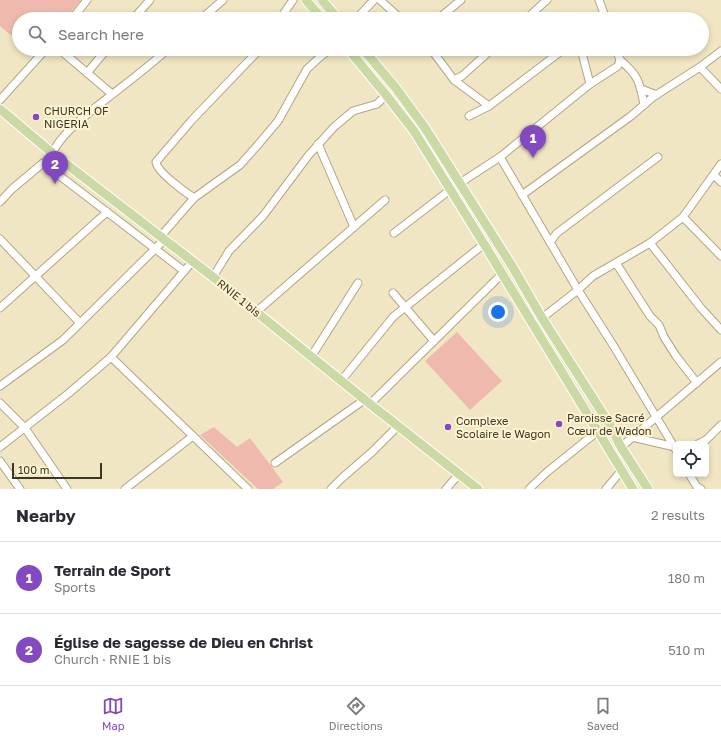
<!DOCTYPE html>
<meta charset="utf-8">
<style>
:root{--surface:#fff;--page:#f7f7f7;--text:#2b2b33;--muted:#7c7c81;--line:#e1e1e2;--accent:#8249c0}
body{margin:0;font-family:"Golos Text",sans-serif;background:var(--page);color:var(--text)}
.controls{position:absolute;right:12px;bottom:12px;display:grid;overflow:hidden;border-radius:6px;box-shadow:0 2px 6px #0003}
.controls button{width:36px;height:36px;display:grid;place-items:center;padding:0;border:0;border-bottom:1px solid var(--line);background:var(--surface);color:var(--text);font:20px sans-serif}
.scale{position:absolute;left:12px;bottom:10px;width:90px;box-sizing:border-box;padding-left:4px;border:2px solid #3a3628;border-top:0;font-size:11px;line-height:14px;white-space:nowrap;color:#3a3628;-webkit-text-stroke:3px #fff3d0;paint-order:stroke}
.you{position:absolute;left:498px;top:312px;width:14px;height:14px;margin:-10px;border:3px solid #fff;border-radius:50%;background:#1a73e8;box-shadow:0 0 0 6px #1a73e833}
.badge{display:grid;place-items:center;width:26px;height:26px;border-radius:50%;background:var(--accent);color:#fff;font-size:13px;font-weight:700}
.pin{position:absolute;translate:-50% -33px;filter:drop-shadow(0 1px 2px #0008)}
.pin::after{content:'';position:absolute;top:21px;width:14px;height:12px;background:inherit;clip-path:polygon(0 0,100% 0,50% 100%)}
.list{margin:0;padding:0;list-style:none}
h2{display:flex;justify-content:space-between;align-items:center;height:52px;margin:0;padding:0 16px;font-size:17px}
h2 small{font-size:13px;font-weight:400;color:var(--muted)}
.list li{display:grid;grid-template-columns:26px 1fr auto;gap:12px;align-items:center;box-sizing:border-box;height:72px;padding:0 16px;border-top:1px solid var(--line)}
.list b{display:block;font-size:15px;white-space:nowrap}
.list p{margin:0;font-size:13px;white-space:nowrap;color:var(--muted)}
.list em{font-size:13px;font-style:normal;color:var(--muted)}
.icon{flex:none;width:22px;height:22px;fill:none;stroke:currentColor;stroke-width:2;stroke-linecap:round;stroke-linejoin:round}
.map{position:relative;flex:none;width:721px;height:489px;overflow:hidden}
.search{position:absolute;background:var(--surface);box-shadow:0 2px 6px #0003;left:12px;right:12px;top:12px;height:44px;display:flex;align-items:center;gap:10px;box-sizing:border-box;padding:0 14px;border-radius:22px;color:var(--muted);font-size:15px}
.sheet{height:196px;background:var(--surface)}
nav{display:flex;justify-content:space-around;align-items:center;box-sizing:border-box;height:56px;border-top:1px solid var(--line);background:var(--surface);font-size:11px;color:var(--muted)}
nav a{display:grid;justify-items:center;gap:2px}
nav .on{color:var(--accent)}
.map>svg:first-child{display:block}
.green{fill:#f0b9ad}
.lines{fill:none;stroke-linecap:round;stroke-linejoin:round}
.minor-casing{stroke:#b1a684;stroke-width:9}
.major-casing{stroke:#fff;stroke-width:11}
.minor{stroke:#fff;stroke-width:7}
.major{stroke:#cbdaa4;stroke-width:9}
.poi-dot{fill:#8249c0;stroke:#fff3d0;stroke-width:1.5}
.labels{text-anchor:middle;stroke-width:4;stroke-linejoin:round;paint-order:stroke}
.poi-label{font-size:11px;fill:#3a3628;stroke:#fff3d0;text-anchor:start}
.street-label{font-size:11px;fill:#3a3628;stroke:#fff3d0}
</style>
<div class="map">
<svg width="721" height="489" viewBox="0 0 721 489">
<rect width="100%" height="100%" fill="#f1e6c3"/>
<g class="green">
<polygon points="0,0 81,0 65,19 19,19 19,42 0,26"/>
<polygon points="457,332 502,381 470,410 425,361"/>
<polygon points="214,427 237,447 250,438 283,482 273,489 258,489 200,435"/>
</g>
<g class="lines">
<g class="minor-casing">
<g id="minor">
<polyline points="380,0 401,19"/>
<polyline points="599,0 606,19"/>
<polyline points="72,19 87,0"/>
<polyline points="133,19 150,0"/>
<polyline points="201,19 223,0"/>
<polyline points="280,19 293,0"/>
<polyline points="356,19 374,0"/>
<polyline points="438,19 461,0"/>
<polyline points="526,19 547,0"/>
<polyline points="59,49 112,94"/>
<polyline points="431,49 454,80 489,106"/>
<polyline points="581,49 590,84"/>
<path d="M620 60C638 75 640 82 644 105"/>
<polyline points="700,67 721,51"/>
<polyline points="87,73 107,49"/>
<polyline points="454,80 462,76 492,49"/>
<polyline points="641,89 657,95"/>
<polyline points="0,100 46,49"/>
<polyline points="469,116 489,106 564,49"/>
<polyline points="318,144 354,227"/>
<path d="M52 153C63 133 79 121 96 107 120 88 145 70 168 49"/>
<polyline points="500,157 590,84 618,66 620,60 616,49"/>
<polyline points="714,175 721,182"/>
<polyline points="460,183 500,157 578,290 613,345 676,450"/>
<polyline points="522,195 631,116 653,97 700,67 721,89"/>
<path d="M194 198C185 192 157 172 156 162L192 120 260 49"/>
<polyline points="0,202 12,189 43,163 184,271"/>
<polyline points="683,217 721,256"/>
<polyline points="394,233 450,190"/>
<polyline points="161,236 194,198 240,165 256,147 278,121 307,69 320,57 330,49"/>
<polyline points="0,239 80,323"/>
<polyline points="550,242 557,233 658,157"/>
<polyline points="650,243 701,308 721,330"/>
<polyline points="616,263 650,316 659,325 664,337 676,356 697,383"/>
<polyline points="213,277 229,251 263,216 308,156 334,127 353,111 377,104 386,95"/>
<polyline points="393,293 434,341"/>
<polyline points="0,308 107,212"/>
<polyline points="256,312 385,200"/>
<polyline points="542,318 578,290 593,276 650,243 683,217 721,164"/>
<polyline points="111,357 248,489"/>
<polyline points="311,357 358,283"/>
<polyline points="341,381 393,317 484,244"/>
<polyline points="0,386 63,340 165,239"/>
<polyline points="0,403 25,428 67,489"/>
<polyline points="370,404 502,274"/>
<polyline points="632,437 675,447"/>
<polyline points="698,444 706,440 721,425"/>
<polyline points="0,447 69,393 111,357 192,262"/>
<polyline points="621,447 721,362"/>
<polyline points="0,461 20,489"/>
<polyline points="275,463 364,400"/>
<polyline points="689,474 697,487 701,489"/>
<polyline points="125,489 193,436"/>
<polyline points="331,489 342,478 372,452 398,426"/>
<polyline points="446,489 459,474"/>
<polyline points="529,489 547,472 598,431"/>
<polyline points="606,489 622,470"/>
</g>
</g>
<g class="major-casing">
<g id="major">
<polyline points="306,0 322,19"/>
<polyline points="322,0 338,19"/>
<polyline points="348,49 386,95 414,131 484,244 633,489"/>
<polyline points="363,49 395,87 425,128 512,266 542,318 610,425 621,447 648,489"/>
<polyline points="0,109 52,153 213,277 370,404 478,489"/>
</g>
</g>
<use href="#minor" class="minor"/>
<use href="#major" class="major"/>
</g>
<g class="poi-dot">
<circle cx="36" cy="117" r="4"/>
<circle cx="559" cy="424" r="4"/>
<circle cx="448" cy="427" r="4"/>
</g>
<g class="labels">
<g class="poi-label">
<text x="44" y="115">CHURCH OF<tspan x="44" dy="13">NIGERIA</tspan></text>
<text x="567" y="422">Paroisse Sacré<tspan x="567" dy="13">Cœur de Wadon</tspan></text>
<text x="456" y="425">Complexe<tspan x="456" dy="13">Scolaire le Wagon</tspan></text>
</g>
<g class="street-label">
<text transform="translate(239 298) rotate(39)" y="4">RNIE 1 bis</text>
</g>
</g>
</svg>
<div class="controls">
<button><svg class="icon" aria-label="locate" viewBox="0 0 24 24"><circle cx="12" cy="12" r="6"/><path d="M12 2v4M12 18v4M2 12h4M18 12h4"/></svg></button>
</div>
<div class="scale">100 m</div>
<div class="you"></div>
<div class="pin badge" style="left:533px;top:158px">1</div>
<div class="pin badge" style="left:55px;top:184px">2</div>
<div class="search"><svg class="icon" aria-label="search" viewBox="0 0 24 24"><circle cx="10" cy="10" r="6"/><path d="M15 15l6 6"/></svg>Search here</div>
</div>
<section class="sheet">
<h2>Nearby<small>2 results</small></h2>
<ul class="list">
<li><span class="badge">1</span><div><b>Terrain de Sport</b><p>Sports</p></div><em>180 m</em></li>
<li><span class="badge">2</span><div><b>Église de sagesse de Dieu en Christ</b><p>Church · RNIE 1 bis</p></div><em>510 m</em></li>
</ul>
</section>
<nav>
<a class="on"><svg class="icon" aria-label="map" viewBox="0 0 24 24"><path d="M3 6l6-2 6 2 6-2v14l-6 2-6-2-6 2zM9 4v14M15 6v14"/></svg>Map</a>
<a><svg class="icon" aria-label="directions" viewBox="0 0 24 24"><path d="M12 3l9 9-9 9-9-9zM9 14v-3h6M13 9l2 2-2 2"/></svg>Directions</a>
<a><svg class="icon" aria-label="saved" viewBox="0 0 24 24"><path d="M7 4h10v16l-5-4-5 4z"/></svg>Saved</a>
</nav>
